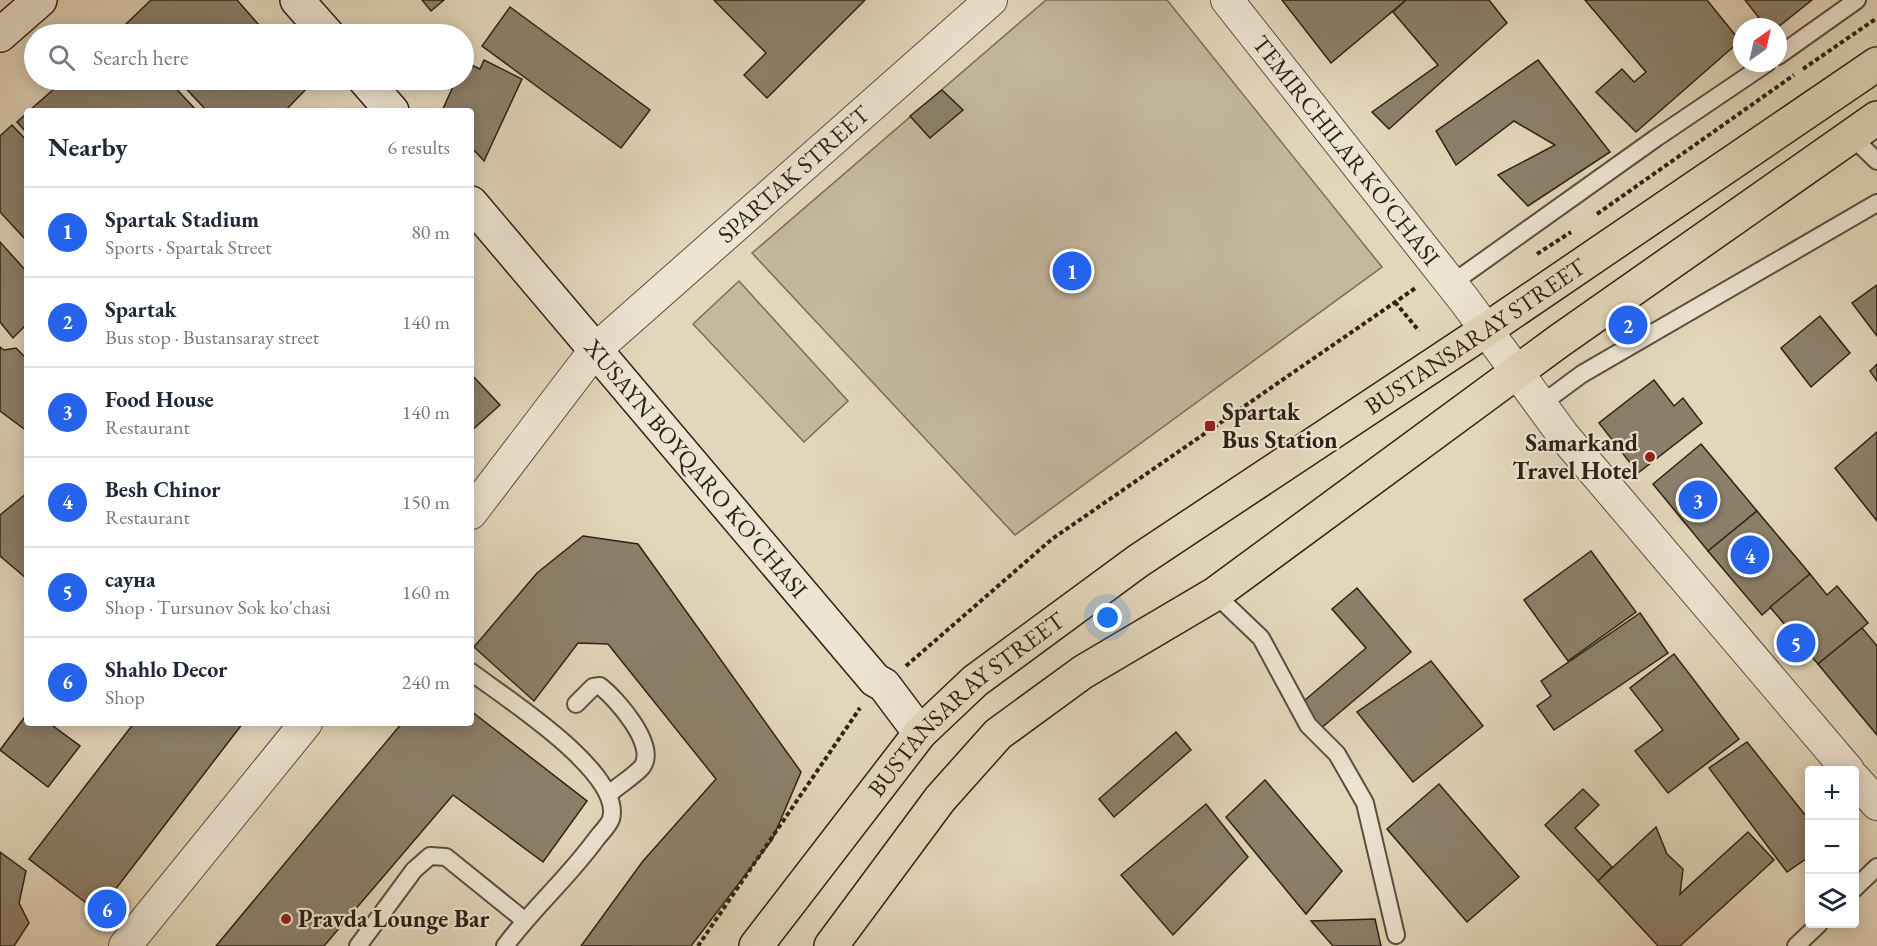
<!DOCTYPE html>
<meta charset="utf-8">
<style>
:root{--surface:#fff;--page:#f2f2f3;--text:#1f2937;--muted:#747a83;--line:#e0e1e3;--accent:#2563eb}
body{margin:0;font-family:"EB Garamond",serif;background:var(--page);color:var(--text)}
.controls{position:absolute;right:18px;bottom:18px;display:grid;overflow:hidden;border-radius:6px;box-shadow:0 3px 15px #0003}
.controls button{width:54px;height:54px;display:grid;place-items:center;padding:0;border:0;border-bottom:2px solid var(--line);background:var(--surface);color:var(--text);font:30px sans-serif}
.compass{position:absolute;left:1733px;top:18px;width:54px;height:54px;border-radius:50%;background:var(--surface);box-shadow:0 3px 15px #0003;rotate:34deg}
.you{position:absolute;left:1108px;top:618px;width:21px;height:21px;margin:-15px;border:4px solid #fff;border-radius:50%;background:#1a73e8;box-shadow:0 0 0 9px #1a73e833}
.badge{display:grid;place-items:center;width:39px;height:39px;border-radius:50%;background:var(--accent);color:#fff;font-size:20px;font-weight:700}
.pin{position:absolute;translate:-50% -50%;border:3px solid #fff;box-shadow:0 2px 6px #0006}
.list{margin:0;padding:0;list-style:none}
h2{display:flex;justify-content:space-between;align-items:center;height:78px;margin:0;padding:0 24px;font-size:26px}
h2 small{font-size:20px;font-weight:400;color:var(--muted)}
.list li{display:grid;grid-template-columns:39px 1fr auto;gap:18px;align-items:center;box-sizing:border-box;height:90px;padding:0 24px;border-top:2px solid var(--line)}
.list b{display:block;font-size:22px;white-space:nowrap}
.list p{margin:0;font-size:20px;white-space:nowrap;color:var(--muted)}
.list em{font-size:20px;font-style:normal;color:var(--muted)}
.icon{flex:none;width:33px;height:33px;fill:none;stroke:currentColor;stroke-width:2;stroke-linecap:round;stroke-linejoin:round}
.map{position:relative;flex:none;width:1877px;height:946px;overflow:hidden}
.search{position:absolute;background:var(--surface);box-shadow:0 3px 15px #0003;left:24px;top:24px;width:450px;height:66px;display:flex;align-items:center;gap:15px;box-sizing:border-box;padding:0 21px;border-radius:33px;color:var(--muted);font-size:22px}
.panel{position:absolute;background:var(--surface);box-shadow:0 3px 15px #0003;left:24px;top:108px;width:450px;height:618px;border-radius:6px}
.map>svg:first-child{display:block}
.green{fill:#c4b89e;stroke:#786e5a;stroke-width:1.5}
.building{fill:#8c806b;stroke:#2d2315;stroke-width:1.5}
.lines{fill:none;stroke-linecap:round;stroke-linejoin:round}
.service-casing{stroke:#5a503e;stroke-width:20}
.minor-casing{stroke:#5a503e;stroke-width:34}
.secondary-casing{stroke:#2d2315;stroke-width:36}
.primary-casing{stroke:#2d2315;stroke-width:36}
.path{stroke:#2d2315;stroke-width:4;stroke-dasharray:4.5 3;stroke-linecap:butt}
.service{stroke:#ede4d2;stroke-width:16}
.minor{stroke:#ede4d2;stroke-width:32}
.secondary{stroke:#ede4d2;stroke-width:33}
.primary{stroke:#e3d6ba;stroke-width:33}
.poi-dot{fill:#8f2418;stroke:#ede4d2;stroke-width:2}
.labels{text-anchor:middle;stroke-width:4.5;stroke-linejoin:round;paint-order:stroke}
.street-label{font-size:24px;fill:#2d2315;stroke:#ede4d2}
.poi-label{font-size:24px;font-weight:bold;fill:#2d2315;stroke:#ede4d2;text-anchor:start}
</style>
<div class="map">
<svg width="1877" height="946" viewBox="0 0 1877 946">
<rect width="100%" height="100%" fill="#e3d6ba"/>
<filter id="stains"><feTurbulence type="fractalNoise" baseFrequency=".00333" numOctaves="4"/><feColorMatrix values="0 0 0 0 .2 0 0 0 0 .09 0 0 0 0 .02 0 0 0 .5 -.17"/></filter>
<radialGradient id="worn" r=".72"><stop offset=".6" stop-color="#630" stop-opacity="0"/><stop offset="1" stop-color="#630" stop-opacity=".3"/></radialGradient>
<g class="green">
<polygon points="1046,0 1167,0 1382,267 1015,535 752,253"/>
<polygon points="739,281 848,401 804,442 693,324"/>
</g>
<g class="building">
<polygon points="151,0 237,0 267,34 136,34 126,24"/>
<polygon points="422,0 444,0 431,11"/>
<polygon points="714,0 865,0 767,98 744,75 766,53"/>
<polygon points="1282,0 1406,0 1331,63"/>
<polygon points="1406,0 1489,0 1507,23 1389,129 1372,112 1438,65 1393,12"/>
<polygon points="1585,0 1707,0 1740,41 1636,132 1596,92 1622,69 1634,82 1646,72"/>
<polygon points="1745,0 1812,0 1778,27 1766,27"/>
<polygon points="510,7 650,110 621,148 482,46"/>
<polygon points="120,28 127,34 113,34"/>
<polygon points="484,60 522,79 484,161 471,147 471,111 442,111 456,80 464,80 465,62 480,69"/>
<polygon points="1538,60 1610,152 1528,206 1498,175 1555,145 1514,121 1456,165 1436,131"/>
<polygon points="64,80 168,80 197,111 29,111"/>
<polygon points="178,80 308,80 311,84 285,111 207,111"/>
<polygon points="942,90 963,110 930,138 910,116"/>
<polygon points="27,113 27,133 17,122"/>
<polygon points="12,125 27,141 27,241 0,212 0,136"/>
<polygon points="0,242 27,272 27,324 13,338 0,322"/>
<polygon points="1877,285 1877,336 1852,303"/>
<polygon points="1820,316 1850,353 1811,387 1781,348"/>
<polygon points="0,347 4,350 16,348 27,359 27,431 0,411"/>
<polygon points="1877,364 1877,381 1870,371"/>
<polygon points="471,374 500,405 471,431"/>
<polygon points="1654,380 1674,406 1683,398 1702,423 1638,473 1599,423"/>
<polygon points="1877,432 1877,521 1835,468"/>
<polygon points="1701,444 1757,511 1708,551 1653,484"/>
<polygon points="27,493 27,579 0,556 0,515"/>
<polygon points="1757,511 1810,574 1762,615 1708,551"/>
<polygon points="583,536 638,544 801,772 772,840 691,946 581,946 643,861 716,779 608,644 578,643 534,701 474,647 537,573"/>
<polygon points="1591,551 1636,612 1568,661 1524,600"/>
<polygon points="1810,574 1827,595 1837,586 1868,623 1818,664 1770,607"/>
<polygon points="1357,588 1411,652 1319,730 1298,706 1366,648 1332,609"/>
<polygon points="1640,613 1668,653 1554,730 1537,706 1551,696 1541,681"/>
<polygon points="1862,628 1877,646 1877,735 1818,664"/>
<polygon points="1674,654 1739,739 1668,793 1635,751 1663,730 1630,688"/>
<polygon points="1431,661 1483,726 1413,782 1357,712"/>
<polygon points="471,711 587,801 543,862 453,795 324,946 216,946 402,723 471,723"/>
<polygon points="27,714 27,723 49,723 80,746 48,787 0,750"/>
<polygon points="134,723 243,723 98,912 29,859"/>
<polygon points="1176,732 1191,750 1114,817 1099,799"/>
<polygon points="1747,742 1810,821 1810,856 1787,872 1709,768"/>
<polygon points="1265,780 1342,871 1306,914 1226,817"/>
<polygon points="1439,784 1519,877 1467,922 1387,829"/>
<polygon points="1583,789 1599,805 1575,828 1612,867 1598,881 1545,825"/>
<polygon points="1206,804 1248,857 1173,935 1121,875"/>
<polygon points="1656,827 1667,854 1683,869 1680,894 1748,832 1774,860 1680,946 1658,946 1598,881"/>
<polygon points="0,852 26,871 19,903 29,923 14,946 0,946"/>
<polygon points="1375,919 1381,946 1333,946 1311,921"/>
</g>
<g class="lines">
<g class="service-casing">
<g id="service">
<polyline points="1778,56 1857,0"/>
<polyline points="1851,136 1877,161"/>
<polyline points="1451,284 1656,138 1767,63"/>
<polyline points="1540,405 1582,374 1877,203"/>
<polyline points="1215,594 1261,638 1308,725 1337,754 1365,803 1396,935"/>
<path d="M471 672C504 697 624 773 611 819 609 825 601 833 597 838 569 877 533 908 505 946"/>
<path d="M576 704 593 687 600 686C617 699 658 746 642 767 633 777 619 785 609 794"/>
<polyline points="1854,889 1877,867"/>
<polyline points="358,946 414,870 430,856 446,857 524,920"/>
<polyline points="1796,946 1819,924"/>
</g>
</g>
<g class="minor-casing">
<g id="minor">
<path id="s1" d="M1227 0 1465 301 1563 435 1848 770"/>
<path id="s2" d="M471 513 596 349 991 0"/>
<polyline points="1854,778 1877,804"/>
<polyline points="125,946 306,723"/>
</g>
</g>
<g class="secondary-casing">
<g id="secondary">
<polyline points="297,0 327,34"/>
<polyline points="0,35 40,0"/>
<polyline points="365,80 392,111"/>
<path id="s3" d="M471 203 875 680 884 685 920 733"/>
</g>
</g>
<g class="primary-casing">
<g id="primary">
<path id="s4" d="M756 946 920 733 975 681 1138 561 1486 330 1877 64"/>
<polyline points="831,946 940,799 998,734 1083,672 1215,594 1559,341 1877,118"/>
</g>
</g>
<g class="path">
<polyline points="1803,69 1877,18"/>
<polyline points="1597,214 1794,75"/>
<polyline points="1537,254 1571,232"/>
<polyline points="1395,302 1419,331"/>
<polyline points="906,666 1052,539 1417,287"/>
<polyline points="698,946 860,708"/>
</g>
<use href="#service" class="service"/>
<use href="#minor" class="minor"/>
<use href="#secondary" class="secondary"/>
<use href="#primary" class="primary"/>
</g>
<g class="poi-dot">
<rect x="1204" y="420" width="12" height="12" rx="3"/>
<circle cx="1650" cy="457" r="6"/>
<circle cx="286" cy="919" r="6"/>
</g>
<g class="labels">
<g class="street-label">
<text dy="8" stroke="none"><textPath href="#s1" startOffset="192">TEMIRCHILAR KO'CHASI</textPath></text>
<text dy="8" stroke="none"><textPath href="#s2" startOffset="470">SPARTAK STREET</textPath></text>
<text dy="8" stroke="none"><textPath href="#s4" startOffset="952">BUSTANSARAY STREET</textPath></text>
<text dy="8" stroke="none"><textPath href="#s3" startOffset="348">XUSAYN BOYQARO KO'CHASI</textPath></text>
<text dy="8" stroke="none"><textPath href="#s4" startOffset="322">BUSTANSARAY STREET</textPath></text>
</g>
<g class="poi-label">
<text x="1222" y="420">Spartak<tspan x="1222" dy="28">Bus Station</tspan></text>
<text x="1638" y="451" text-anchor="end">Samarkand<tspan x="1638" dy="28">Travel Hotel</tspan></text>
<text x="298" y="927">Pravda Lounge Bar</text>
</g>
</g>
<rect width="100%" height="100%" filter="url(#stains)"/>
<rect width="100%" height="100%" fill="url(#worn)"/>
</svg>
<div class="controls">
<button>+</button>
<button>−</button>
<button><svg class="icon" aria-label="layers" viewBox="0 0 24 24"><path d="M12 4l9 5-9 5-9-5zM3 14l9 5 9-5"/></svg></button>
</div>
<svg class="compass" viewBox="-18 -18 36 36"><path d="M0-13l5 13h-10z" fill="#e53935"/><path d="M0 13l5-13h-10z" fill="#747a83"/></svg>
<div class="you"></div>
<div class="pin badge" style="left:1072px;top:271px">1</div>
<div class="pin badge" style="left:1628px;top:325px">2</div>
<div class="pin badge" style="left:1698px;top:500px">3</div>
<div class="pin badge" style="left:1750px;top:555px">4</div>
<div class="pin badge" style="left:1796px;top:643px">5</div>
<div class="pin badge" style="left:107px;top:909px">6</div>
<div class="search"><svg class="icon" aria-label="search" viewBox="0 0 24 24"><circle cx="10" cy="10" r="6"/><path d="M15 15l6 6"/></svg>Search here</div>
<section class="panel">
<h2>Nearby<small>6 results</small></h2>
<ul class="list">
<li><span class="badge">1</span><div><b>Spartak Stadium</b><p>Sports · Spartak Street</p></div><em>80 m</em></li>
<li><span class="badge">2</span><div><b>Spartak</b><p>Bus stop · Bustansaray street</p></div><em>140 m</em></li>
<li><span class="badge">3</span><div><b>Food House</b><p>Restaurant</p></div><em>140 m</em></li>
<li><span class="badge">4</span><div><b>Besh Chinor</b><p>Restaurant</p></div><em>150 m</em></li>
<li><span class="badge">5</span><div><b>сауна</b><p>Shop · Tursunov Sok ko'chasi</p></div><em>160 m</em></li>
<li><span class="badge">6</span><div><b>Shahlo Decor</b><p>Shop</p></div><em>240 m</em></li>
</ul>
</section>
</div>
